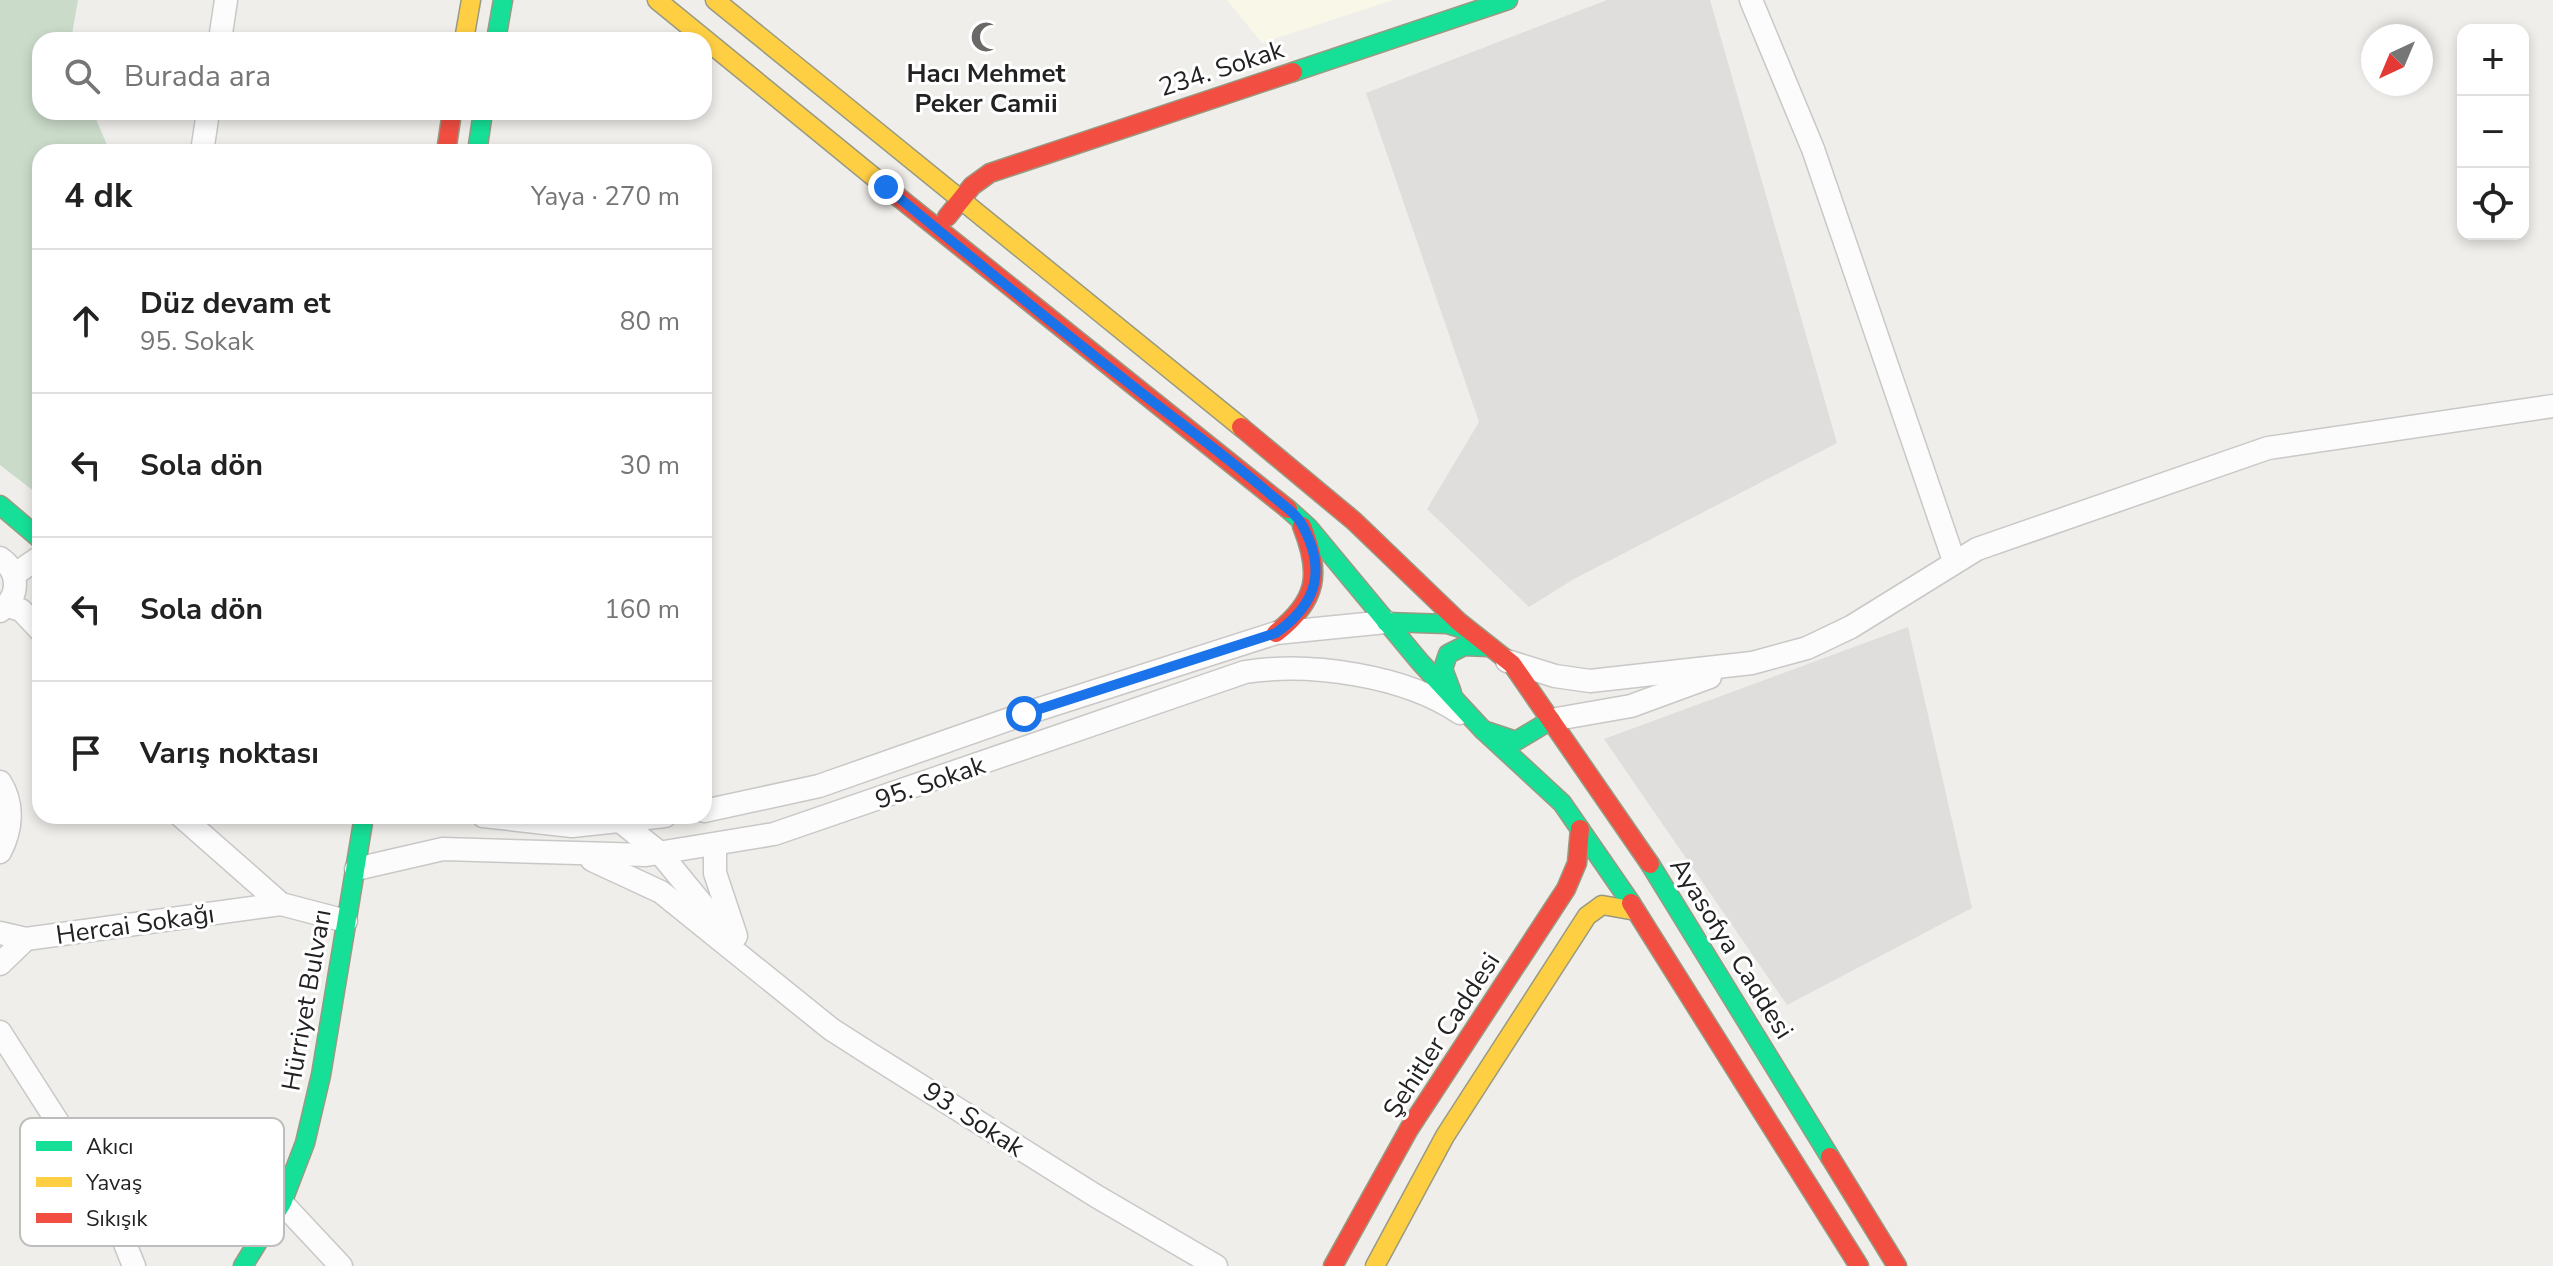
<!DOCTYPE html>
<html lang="tr">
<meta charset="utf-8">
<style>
:root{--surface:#fff;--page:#f6f6f6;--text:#222;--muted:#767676;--line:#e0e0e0}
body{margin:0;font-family:"Nunito Sans",sans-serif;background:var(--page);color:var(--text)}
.controls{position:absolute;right:24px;top:24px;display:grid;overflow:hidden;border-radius:16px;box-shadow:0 4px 12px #0003}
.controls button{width:72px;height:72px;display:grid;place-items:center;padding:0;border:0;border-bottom:2px solid var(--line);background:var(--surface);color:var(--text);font:40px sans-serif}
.compass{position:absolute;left:2361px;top:24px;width:72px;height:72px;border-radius:50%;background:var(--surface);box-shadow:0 4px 12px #0003;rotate:224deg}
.stop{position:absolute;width:24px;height:24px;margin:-18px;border:6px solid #1a73e8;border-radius:50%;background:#fff}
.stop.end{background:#1a73e8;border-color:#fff;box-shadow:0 2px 8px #0008}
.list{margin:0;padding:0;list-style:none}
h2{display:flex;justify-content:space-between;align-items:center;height:104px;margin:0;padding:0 32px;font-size:34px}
h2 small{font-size:26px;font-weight:400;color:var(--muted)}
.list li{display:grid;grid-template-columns:52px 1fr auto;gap:24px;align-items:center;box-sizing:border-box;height:144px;padding:0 32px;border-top:2px solid var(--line)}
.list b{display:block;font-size:30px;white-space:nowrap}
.list p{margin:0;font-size:26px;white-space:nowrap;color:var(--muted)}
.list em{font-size:26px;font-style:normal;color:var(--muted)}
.icon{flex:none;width:44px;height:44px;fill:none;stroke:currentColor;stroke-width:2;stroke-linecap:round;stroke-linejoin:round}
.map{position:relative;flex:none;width:2553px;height:1266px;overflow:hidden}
.search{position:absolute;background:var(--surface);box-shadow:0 4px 12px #0003;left:32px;top:32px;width:680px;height:88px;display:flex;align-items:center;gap:20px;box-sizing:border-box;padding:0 28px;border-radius:24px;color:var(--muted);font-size:30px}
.panel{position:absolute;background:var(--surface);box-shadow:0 4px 12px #0003;left:32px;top:144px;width:680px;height:680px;border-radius:24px}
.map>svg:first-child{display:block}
.residential{fill:#dfdedc}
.education{fill:#f8f7e8}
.cemetery{fill:#cadbca}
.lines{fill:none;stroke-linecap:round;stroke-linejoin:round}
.street-casing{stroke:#c9c8c7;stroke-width:25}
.fast-casing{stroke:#999a82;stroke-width:21}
.slow-casing{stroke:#999a82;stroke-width:21}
.jam-casing{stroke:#999a82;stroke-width:21}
.street{stroke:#fdfcfc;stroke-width:22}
.fast{stroke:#16e098;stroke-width:18}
.slow{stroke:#ffcf43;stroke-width:18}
.jam{stroke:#f24e42;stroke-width:18}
.route{stroke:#1a73e8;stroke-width:10}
.labels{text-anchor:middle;stroke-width:6;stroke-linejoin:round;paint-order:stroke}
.street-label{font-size:26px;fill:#222;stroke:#fff}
.poi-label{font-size:26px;font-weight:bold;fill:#222;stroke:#fff}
.key{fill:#fff;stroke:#bdbdbd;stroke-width:2}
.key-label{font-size:22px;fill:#222}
</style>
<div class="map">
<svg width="2553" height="1266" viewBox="0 0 2553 1266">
<rect width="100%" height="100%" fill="#f0eeeb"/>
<g class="residential">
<polygon points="1607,0 1710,0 1837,443 1574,579 1529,607 1427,509 1479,422 1366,93"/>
<polygon points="1908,627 1972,908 1787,1005 1604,739"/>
</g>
<polygon class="education" points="1227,0 1393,0 1262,43"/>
<polygon class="cemetery" points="0,0 78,0 71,40 40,40 40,112 93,112 110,152 40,152 40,496 0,465"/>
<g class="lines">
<g class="street-casing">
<g id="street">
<polyline points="1751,0 1813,149 1954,561"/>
<polyline points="220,40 226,0"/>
<polyline points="202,152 208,112"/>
<path d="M0 558C20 572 20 596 0 611"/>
<polyline points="15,574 40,557"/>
<polyline points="7,606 21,610 40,630"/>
<polyline points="1507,661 1555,676 1590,681 1752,663 1807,648 1851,627 1977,549 2268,448 2553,406"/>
<polyline points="1551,720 1631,706 1710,677"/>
<path d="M0 782C14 804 12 829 0 852"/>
<polyline points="704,811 819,786 1024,714 1276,633 1386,622"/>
<polyline points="181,816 281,904 346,921"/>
<polyline points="483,816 572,826 665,816"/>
<polyline points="620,821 660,853 720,926"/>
<polyline points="715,845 715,873 736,936"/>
<polyline points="592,860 661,892 831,1029 870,1054 1096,1196 1216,1266"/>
<path d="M356 869 443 849 646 855 774 834 1245 672C1310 662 1404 675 1460 713"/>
<polyline points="0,933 26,939"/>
<polyline points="0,964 26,939 281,904"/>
<polyline points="0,1032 107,1199 134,1266"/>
<polyline points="282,1203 341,1266"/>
</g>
</g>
<g class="fast-casing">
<g id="fast">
<polyline points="496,40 503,0"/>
<polyline points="1293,72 1508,0"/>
<polyline points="477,152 483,112"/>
<polyline points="0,505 40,539"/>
<polyline points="1288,509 1308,527 1420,662 1483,730 1562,803 1631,903"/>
<polyline points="1386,622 1447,624 1467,630"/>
<polyline points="1452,693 1443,669 1448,654 1464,646 1489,647"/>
<polyline points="1483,730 1516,741 1551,720"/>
<polyline points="1650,864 1830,1157"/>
<polyline points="243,1266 282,1203 305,1143 321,1075 364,816"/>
</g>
</g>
<g class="slow-casing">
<g id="slow">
<polyline points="657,0 897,196"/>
<polyline points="715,0 1241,427"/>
<polyline points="464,40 471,0"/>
<polyline points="1375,1266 1445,1136 1587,916 1602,905 1636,911"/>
</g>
</g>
<g class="jam-casing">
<g id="jam">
<polyline points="446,152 452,112"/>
<polyline points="897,196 1288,509"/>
<polyline points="947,217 972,186 990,173 1293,72"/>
<polyline points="1241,427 1354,521 1459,622 1512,664 1650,864"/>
<path d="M1276 633C1318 600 1321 574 1302 526"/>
<polyline points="1631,903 1859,1266"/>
<polyline points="1830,1157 1897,1266"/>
<polyline points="1333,1266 1409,1129 1566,889 1577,863 1580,829"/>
</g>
</g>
<use href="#street" class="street"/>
<use href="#fast" class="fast"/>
<use href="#slow" class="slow"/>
<use href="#jam" class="jam"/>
</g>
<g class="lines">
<path class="route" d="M886 187C978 263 1071 339 1165 411 1201 438 1236 465 1270 494 1280 503 1295 512 1301 523 1327 569 1318 603 1276 633L1024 714"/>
</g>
<defs>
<g id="mosque-bare" transform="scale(2.4)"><path d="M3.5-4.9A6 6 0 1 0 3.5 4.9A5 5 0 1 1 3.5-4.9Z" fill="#6a6968" stroke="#fff" stroke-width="2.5" paint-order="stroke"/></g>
</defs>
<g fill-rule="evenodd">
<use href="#mosque-bare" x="986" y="37"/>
</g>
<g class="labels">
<g class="street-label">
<text transform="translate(1221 68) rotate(-18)" y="9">234. Sokak</text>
<text transform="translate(930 782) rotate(-19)" y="9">95. Sokak</text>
<text transform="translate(135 924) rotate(-8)" y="9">Hercai Sokağı</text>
<text transform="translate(1732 948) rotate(58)" y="9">Ayasofya Caddesi</text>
<text transform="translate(306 1000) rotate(-80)" y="9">Hürriyet Bulvarı</text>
<text transform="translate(1441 1035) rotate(-57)" y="9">Şehitler Caddesi</text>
<text transform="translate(974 1119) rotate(33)" y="9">93. Sokak</text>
</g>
<g class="poi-label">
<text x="986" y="82">Hacı Mehmet<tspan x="986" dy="30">Peker Camii</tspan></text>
</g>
</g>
<rect x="20" y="1118" width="264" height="128" rx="12" class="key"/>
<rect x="36" y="1141" width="36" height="10" fill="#16e098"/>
<rect x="36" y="1177" width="36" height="10" fill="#ffcf43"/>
<rect x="36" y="1213" width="36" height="10" fill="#f24e42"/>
<g class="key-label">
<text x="86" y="1154">Akıcı</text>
<text x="86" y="1190">Yavaş</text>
<text x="86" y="1226">Sıkışık</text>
</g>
</svg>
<div class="controls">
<button>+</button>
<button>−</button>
<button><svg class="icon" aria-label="locate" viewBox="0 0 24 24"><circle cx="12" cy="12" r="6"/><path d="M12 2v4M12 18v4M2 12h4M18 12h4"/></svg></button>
</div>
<svg class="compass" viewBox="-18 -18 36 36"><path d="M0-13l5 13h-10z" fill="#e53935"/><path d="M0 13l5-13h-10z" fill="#767676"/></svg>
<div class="stop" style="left:1024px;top:714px"></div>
<div class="stop end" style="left:886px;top:187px"></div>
<div class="search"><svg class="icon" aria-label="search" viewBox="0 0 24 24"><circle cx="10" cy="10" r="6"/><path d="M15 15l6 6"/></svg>Burada ara</div>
<section class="panel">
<h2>4 dk<small>Yaya · 270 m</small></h2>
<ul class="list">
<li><svg class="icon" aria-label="ahead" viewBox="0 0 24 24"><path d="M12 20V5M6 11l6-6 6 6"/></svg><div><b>Düz devam et</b><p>95. Sokak</p></div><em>80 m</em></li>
<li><svg class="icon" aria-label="left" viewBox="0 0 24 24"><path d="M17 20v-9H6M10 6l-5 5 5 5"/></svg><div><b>Sola dön</b></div><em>30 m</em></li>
<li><svg class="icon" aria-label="left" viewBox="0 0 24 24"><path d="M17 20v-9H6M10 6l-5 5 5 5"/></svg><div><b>Sola dön</b></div><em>160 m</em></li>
<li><svg class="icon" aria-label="arrive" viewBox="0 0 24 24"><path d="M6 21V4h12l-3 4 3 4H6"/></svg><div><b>Varış noktası</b></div></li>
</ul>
</section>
</div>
